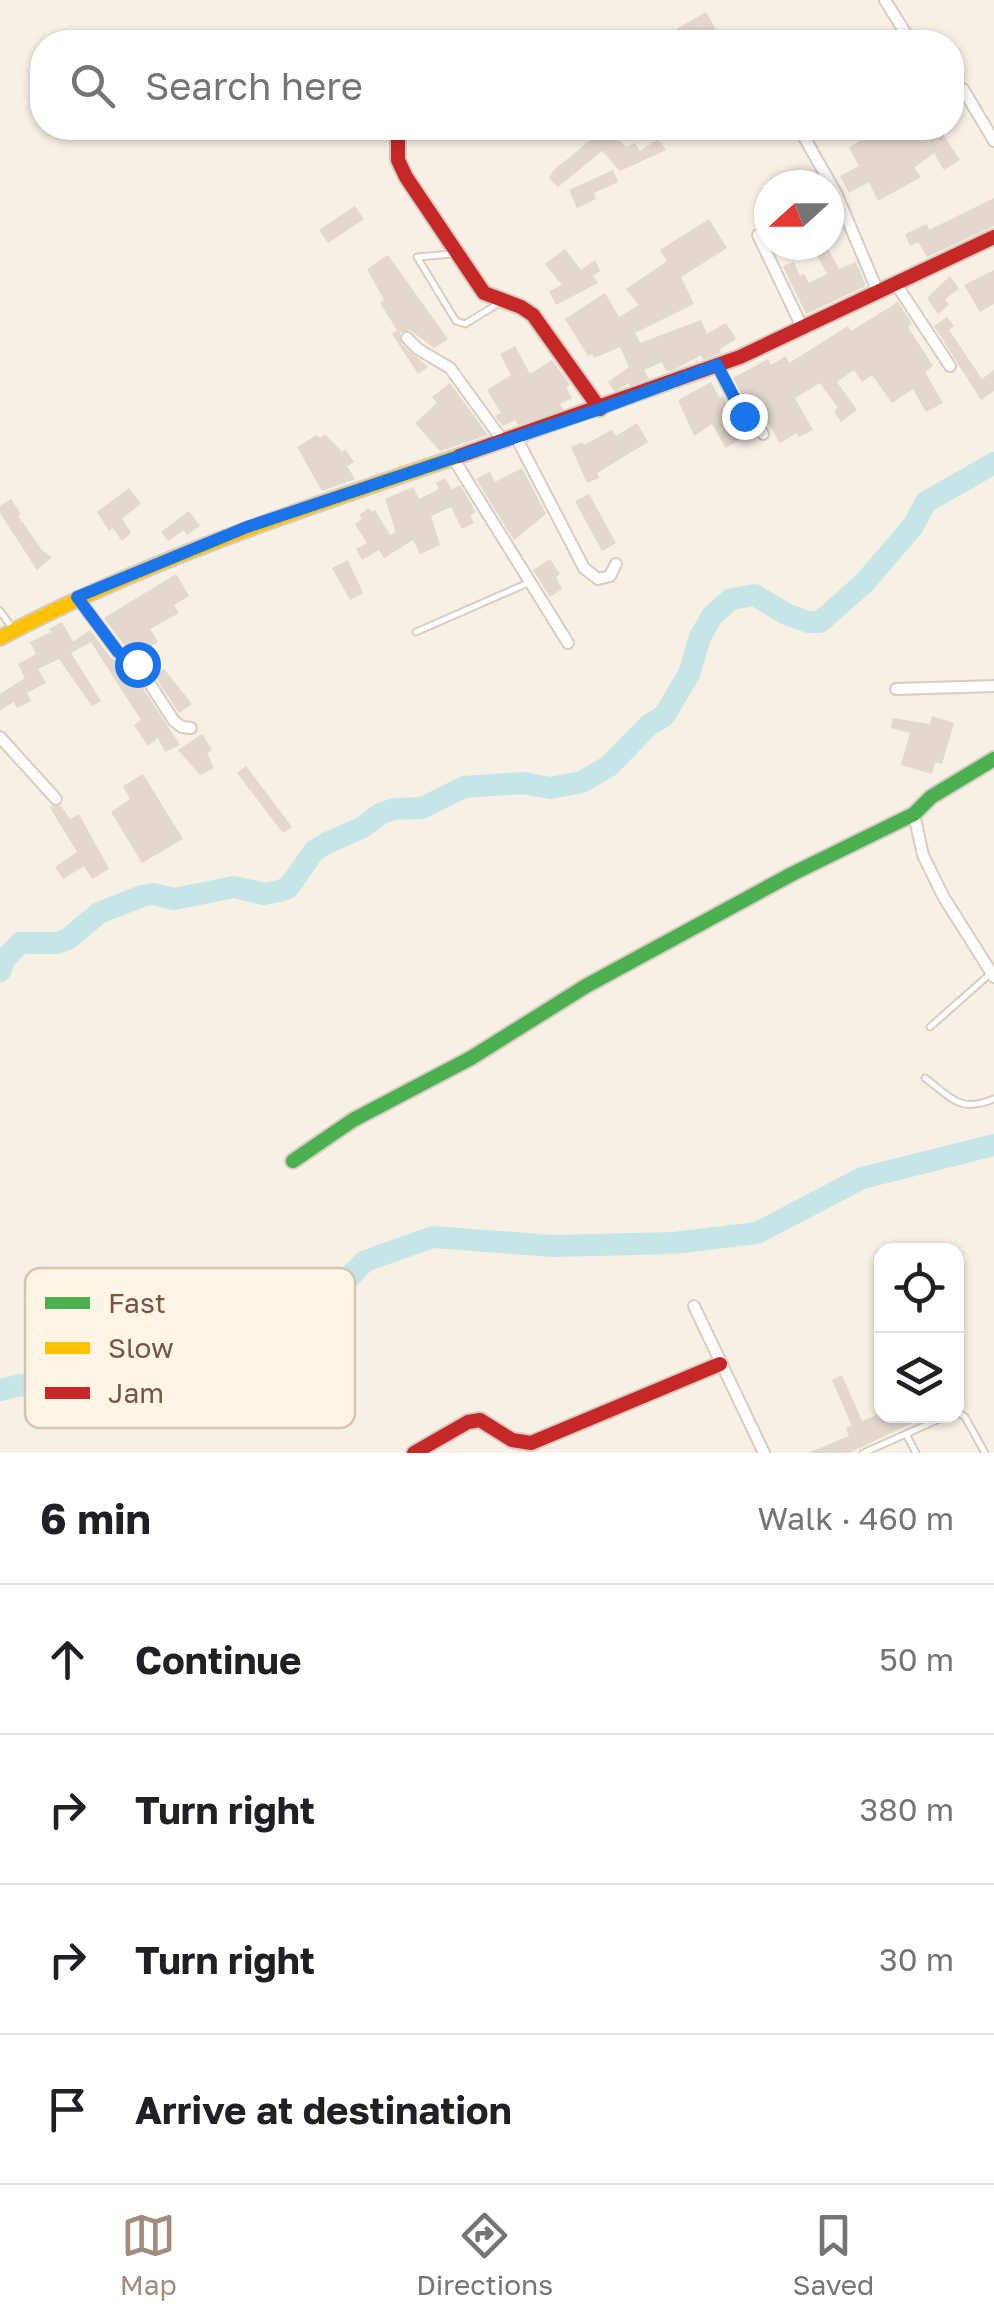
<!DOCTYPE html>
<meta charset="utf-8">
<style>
:root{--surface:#fff;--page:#f6f6f6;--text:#202124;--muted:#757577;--line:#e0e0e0;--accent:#a28c7d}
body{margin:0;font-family:"Golos Text",sans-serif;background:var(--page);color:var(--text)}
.controls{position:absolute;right:30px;bottom:30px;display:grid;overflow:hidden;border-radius:20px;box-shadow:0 2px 8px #0004}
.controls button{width:90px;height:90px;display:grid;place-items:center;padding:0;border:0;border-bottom:2px solid var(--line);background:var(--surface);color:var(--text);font:50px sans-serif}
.compass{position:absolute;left:754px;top:170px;width:90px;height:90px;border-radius:50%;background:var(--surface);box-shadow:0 2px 8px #0004;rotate:249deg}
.stop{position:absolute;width:30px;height:30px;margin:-22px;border:8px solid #1a73e8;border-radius:50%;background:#fff}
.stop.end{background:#1a73e8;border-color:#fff;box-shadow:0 2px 10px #0008}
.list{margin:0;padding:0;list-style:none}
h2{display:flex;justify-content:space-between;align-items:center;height:130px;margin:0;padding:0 40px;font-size:42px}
h2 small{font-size:32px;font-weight:400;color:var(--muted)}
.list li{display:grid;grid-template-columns:65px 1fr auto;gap:30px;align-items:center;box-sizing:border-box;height:150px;padding:0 40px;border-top:2px solid var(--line)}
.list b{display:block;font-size:38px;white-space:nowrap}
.list em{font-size:32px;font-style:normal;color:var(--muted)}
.icon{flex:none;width:55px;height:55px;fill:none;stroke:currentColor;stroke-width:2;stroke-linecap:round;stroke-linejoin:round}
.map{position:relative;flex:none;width:994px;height:1453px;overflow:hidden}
.search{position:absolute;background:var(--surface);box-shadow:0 2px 8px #0004;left:30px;right:30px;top:30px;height:110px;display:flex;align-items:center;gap:25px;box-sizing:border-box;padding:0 35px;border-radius:40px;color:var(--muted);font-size:38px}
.sheet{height:730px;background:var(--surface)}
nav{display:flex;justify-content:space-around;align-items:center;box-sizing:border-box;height:140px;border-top:2px solid var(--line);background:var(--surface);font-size:28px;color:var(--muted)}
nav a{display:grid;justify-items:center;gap:5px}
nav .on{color:var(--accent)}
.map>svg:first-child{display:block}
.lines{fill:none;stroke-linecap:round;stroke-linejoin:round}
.river{stroke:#c6e5e6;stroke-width:22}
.building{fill:#e2d8cd}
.lane-casing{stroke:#d7cdc3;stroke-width:9}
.street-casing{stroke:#d7cdc3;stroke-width:14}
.fast-casing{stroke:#d7ccc2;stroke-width:18}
.slow-casing{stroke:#d7ccc2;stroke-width:18}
.jam-casing{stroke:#d7ccc2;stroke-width:18}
.lane{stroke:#fefdfb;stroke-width:5}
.street{stroke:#fefdfb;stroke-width:10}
.fast{stroke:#4caf50;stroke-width:14}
.slow{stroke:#ffc107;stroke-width:14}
.jam{stroke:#c62828;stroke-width:14}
.route{stroke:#1a73e8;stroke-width:12}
.key{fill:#fff5e5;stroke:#d5c5b5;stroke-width:2.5}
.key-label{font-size:28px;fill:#745645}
</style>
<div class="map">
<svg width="994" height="1453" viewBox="0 0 994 1453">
<rect width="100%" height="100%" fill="#f6f0e5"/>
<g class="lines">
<g class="river">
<polyline points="0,971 5,959 20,943 57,943 68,939 99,913 142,896 153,894 174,899 234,887 264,894 279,891 288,888 314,851 327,843 363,827 380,814 394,809 422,808 464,787 523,783 550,788 582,782 609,766 649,725 664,716 689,674 700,637 712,616 731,599 755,595 786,614 808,622 820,622 865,582 913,526 926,502 994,463"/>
<polyline points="0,1390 21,1385 53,1392 88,1380 143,1352 196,1335 229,1347 275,1354 365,1261 433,1237 553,1246 674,1243 757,1233 862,1178 994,1145"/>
</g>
</g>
<g class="building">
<polygon points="706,12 723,42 654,42"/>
<polygon points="605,128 626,147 635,143 640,151 658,139 666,150 620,171 602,151 558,187 549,178 554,170"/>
<polygon points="885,128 939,128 960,160 944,170 934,153 914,168 921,177 878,201 869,182 849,193 840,176 859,166 849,148 875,130 877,133"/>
<polygon points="613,170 618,182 594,193 596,199 577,208 569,190"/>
<polygon points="994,198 994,226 927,257 918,242 910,246 905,234 927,224 929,230"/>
<polygon points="355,206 364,219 328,243 319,230"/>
<polygon points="709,219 727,248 681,277 694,304 635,333 640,343 701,320 707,334 726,323 736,339 720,349 721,353 703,360 701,355 672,371 666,371 662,362 644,370 649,379 630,386 628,383 615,392 608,382 629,367 620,347 594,358 592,354 588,356 565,319 605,293 619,317 639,305 626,289 667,261 660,250"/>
<polygon points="816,245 826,245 839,269 856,262 866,286 806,314 783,266 794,262 800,276 804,274 809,283 827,274 814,250 817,248"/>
<polygon points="565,249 581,270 595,260 600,271 593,276 598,283 556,305 549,291 562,285 545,264"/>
<polygon points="388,255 448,339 434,348 410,330 400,333 401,344 428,367 418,374 392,334 397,330 380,303 384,300 367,269"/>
<polygon points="994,270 994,304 980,312 964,285"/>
<polygon points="950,276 959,289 945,299 949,305 938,314 927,298"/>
<polygon points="898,302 912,324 908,327 933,366 925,372 943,403 926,412 913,389 892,403 872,375 862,382 854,370 837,382 857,410 841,422 834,411 838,408 820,383 795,398 813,430 799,437 797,433 780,443 764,416 761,417 747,405 733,378 768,359 771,365 786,356 789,363 848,326 851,331"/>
<polygon points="947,317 954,326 949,330 982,379 994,370 994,391 981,400 934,326"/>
<polygon points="515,346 530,374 552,360 570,385 566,388 572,398 560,404 564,410 518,425 515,420 503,426 495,416 501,413 487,390 511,375 500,354"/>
<polygon points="711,382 720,398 723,396 733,416 751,433 726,448 712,424 694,436 678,400"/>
<polygon points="450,383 488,435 440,451 415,423 437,403 432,397"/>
<polygon points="637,423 648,442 597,473 599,478 587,483 571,447 582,442 584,445 612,430 616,436"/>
<polygon points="325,434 342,452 345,449 354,462 347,466 355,479 322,491 297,447 317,435 320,438"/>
<polygon points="522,468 546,514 514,540 476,479 490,472 495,482"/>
<polygon points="445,478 452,490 460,485 476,512 470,516 474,523 462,529 451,507 431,516 440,545 420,554 413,540 384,558 379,550 362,560 356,549 367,543 355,524 362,519 359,515 369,508 372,512 375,510 390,535 396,532 385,499 413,487 419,499 439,489 436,483"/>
<polygon points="129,488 141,504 122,518 131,533 122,541 113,528 109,531 97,512"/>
<polygon points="589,494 616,543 602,551 575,501"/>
<polygon points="11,499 21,514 18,516 42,550 52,557 37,570 0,513 0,506"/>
<polygon points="189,511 200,526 187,535 184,530 168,541 161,532"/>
<polygon points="550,559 560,574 556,577 562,589 550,597 533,570"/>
<polygon points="348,560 363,593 350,600 332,568"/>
<polygon points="176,574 189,596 174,605 179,613 150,629 158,642 138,654 124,645 104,618"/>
<polygon points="62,622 73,642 90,630 111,658 131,670 180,745 165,752 158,738 148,746 134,725 141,720 91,642 71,653 101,701 92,706 59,659 38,669 46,683 27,693 31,701 17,708 14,702 0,710 0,694 25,678 18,664 36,654 30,642 51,632 49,629"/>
<polygon points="164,669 192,704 179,713 155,676"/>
<polygon points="932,716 954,723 942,764 935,762 932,774 901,765 910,733 891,728 893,718 930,724"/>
<polygon points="202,734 212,750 207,753 214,768 200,775 178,750"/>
<polygon points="246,766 292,827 283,833 237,773"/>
<polygon points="143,774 183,839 142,863 111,812 130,799 123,786"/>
<polygon points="49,806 61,806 70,819 79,814 109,869 92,879 84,866 63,879 55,867 77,852"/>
<polygon points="842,1375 862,1421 882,1413 882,1416 927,1416 849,1453 808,1453 849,1436 846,1428 852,1426 832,1380"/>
</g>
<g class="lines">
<g class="lane-casing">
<g id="lane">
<polyline points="453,254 417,257 456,321 465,324 501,302"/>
<polyline points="0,611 13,629"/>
<polyline points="416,632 528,583"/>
<polyline points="930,1027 990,974"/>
<path d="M925 1078C952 1098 959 1113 994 1099"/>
<polyline points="956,1411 965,1417 985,1453"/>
<polyline points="906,1434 946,1416"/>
<polyline points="863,1453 906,1434 916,1453"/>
</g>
</g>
<g class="street-casing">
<g id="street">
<polyline points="885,0 911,42"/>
<polyline points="952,86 963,89 994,141"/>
<polyline points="799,128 837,195 878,292"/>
<polyline points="758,235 802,327"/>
<polyline points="896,284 950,366"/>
<polyline points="407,338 418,349 450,368 503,441"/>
<polyline points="717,365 740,411 755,423 763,434"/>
<polyline points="516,437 584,568 598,579 610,576 616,564"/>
<polyline points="453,458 568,643"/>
<polyline points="77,597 118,652 137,664 174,721 182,727 191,728"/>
<polyline points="896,689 994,686"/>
<polyline points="0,737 56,799"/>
<polyline points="914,814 923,855 943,896 994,977"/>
<polyline points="694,1306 764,1453"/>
</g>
</g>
<g class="fast-casing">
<polyline id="fast" points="293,1161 353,1120 471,1058 586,986 792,874 914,814 931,797 994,759"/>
</g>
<g class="slow-casing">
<path id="slow" d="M0 638C146 560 302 509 459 456"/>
</g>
<g class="jam-casing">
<g id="jam">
<polyline points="398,128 398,160 406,177 484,293 521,307 533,315 600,409"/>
<polyline points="459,456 740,357 994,237"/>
<polyline points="414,1453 468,1422 480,1420 512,1440 531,1443 720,1364"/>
</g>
</g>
<use href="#lane" class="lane"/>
<use href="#street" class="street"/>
<use href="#fast" class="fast"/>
<use href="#slow" class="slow"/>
<use href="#jam" class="jam"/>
</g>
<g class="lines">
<polyline class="route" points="137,664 118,652 77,597 247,527 600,409 717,365 744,416"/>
</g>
<rect x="25" y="1268" width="330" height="160" rx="15" class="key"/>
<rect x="45" y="1297" width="45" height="12" fill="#4caf50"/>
<rect x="45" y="1342" width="45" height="12" fill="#ffc107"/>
<rect x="45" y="1387" width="45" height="12" fill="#c62828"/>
<g class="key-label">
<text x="108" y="1313">Fast</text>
<text x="108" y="1358">Slow</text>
<text x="108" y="1403">Jam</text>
</g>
</svg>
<div class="controls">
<button><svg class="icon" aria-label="locate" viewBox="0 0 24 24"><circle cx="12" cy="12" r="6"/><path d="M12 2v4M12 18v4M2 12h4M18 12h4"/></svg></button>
<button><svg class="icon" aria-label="layers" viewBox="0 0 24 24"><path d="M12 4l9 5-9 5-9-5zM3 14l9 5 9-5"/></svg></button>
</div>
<svg class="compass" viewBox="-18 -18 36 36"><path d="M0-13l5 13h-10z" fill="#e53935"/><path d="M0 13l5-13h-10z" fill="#757577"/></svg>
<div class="stop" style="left:137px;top:664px"></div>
<div class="stop end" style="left:744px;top:416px"></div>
<div class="search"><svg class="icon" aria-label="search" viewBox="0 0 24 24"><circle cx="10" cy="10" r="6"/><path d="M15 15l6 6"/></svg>Search here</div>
</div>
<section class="sheet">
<h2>6 min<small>Walk · 460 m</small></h2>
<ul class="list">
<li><svg class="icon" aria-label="ahead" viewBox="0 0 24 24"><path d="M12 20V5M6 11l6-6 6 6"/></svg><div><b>Continue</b></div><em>50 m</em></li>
<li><svg class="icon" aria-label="right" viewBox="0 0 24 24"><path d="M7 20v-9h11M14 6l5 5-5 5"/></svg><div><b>Turn right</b></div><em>380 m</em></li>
<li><svg class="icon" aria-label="right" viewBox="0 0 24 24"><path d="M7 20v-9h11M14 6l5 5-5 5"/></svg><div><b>Turn right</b></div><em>30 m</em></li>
<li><svg class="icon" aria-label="arrive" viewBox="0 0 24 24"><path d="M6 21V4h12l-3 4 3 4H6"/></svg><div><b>Arrive at destination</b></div></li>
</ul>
</section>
<nav>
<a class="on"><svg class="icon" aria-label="map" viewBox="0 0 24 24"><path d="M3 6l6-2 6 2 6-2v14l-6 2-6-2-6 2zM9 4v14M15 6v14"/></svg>Map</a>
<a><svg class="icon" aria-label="directions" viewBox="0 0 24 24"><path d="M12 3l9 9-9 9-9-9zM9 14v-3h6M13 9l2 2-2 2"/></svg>Directions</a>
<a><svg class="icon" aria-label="saved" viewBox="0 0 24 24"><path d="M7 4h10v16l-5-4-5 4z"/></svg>Saved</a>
</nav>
